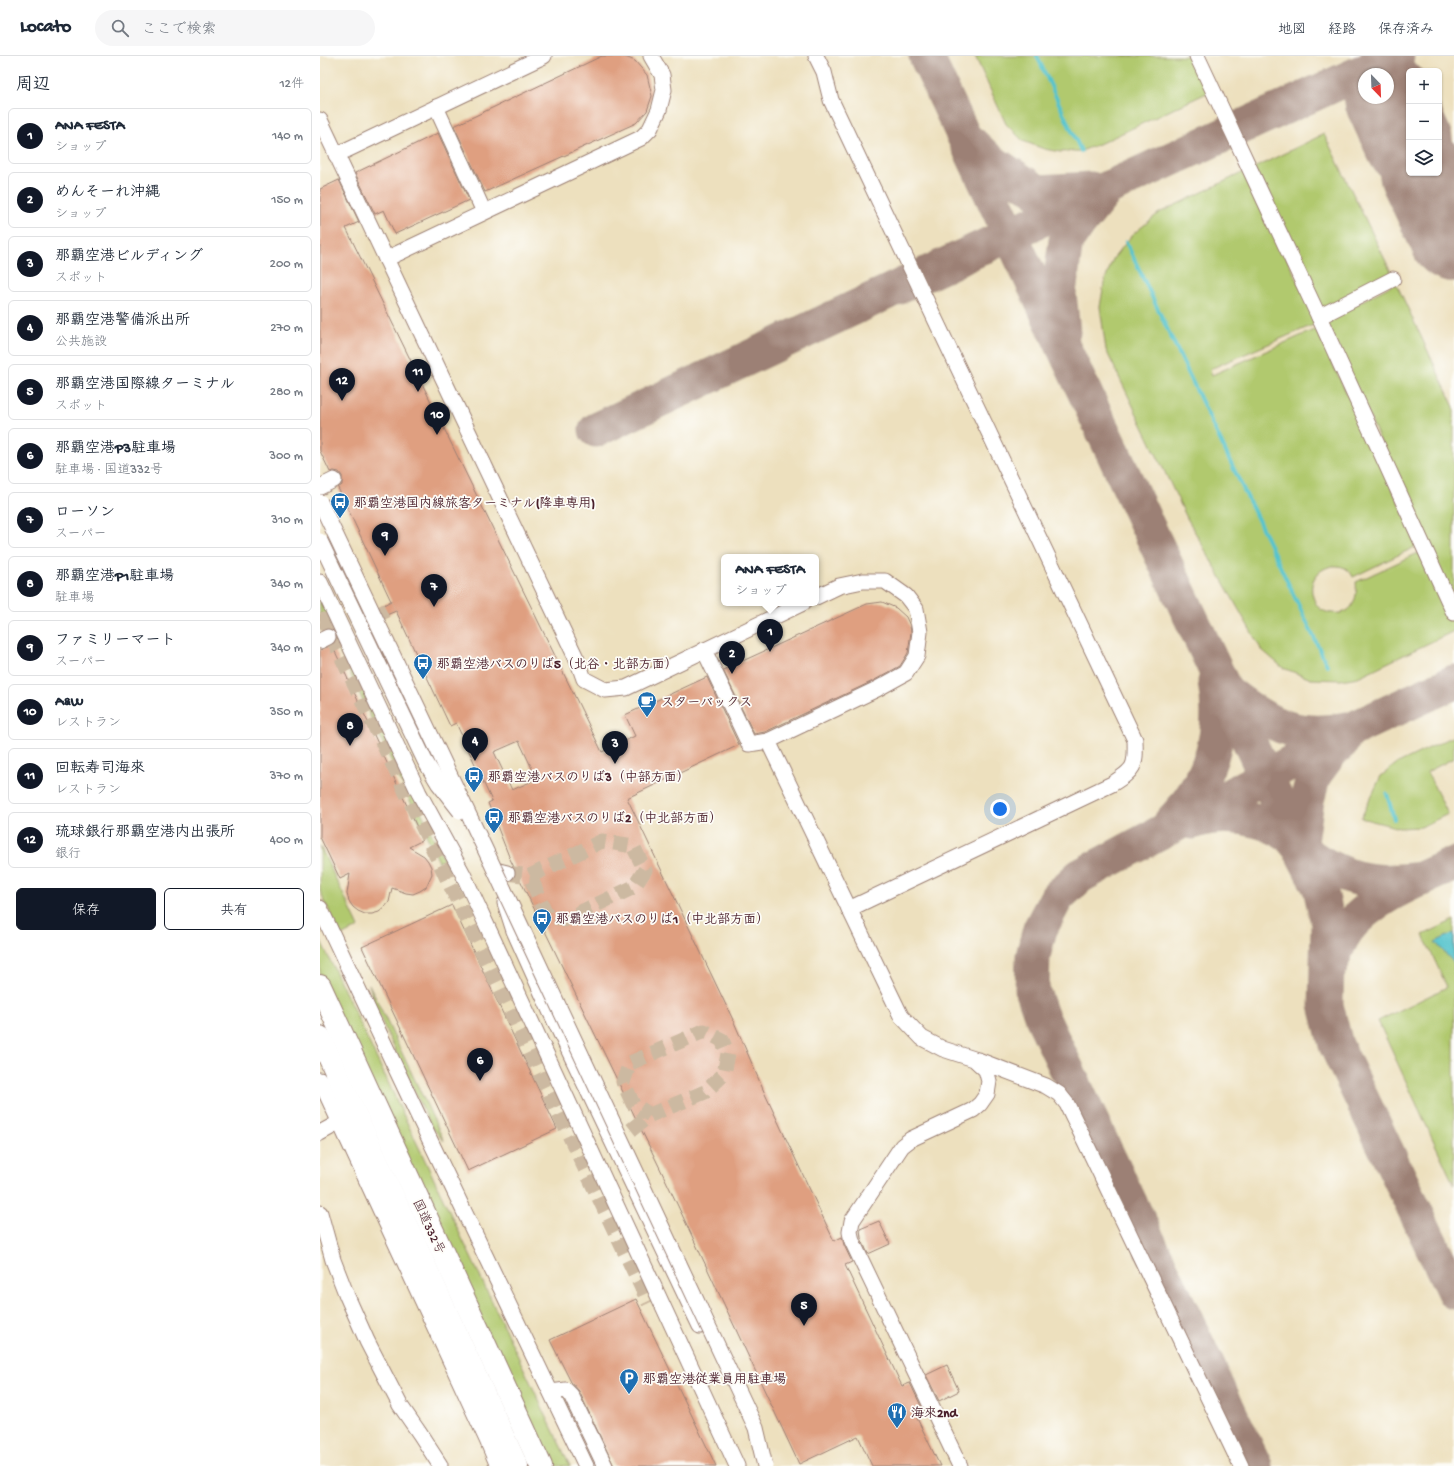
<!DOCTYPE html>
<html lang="ja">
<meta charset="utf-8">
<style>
:root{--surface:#fff;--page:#f6f6f7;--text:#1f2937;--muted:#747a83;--line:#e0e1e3;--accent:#111827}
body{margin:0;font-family:"Gochi Hand","Klee One",sans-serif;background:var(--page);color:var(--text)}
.controls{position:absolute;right:12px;top:12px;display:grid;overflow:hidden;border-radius:6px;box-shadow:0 1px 3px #0004}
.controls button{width:36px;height:36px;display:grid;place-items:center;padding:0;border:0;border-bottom:1px solid var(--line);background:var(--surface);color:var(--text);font:20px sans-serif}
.compass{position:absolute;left:1038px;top:12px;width:36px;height:36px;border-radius:50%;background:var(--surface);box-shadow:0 1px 3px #0004;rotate:157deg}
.you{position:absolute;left:680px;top:753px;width:14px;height:14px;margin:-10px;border:3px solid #fff;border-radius:50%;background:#1a73e8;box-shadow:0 0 0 6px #1a73e833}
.badge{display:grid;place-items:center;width:26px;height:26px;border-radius:50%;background:var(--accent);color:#fff;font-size:13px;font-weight:700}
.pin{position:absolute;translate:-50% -33px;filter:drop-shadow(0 1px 2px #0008)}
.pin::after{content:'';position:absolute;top:21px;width:14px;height:12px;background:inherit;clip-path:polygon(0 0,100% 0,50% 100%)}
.popup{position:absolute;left:401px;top:498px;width:98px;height:52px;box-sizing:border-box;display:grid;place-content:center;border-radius:6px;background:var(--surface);filter:drop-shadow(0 1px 3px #0005);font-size:13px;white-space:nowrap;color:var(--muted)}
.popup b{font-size:15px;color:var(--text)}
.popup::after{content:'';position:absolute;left:50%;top:100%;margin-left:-8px;border:8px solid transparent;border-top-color:var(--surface)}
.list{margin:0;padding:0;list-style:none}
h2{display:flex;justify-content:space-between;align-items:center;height:52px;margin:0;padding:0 16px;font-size:17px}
h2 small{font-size:13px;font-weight:400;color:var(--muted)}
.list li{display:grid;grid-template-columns:26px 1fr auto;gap:12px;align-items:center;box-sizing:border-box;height:56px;margin:0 8px 8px;padding:0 8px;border:1px solid var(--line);border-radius:6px}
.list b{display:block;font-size:15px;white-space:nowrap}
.list p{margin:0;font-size:13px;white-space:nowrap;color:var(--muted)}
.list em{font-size:13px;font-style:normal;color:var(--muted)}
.actions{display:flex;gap:8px;padding:12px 16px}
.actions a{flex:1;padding:9px 0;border:1px solid var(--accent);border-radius:6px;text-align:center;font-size:14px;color:var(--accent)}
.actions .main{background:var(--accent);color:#fff}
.icon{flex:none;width:22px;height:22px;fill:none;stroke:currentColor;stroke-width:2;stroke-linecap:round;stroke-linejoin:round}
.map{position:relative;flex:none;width:1134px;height:1410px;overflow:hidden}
header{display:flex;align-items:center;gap:24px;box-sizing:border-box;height:56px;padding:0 20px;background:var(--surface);border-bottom:1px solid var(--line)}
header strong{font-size:19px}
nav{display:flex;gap:22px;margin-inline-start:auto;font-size:14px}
.search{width:280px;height:36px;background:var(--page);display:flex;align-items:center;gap:10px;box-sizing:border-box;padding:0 14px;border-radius:22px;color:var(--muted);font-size:15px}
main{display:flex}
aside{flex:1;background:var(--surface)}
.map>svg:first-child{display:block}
.green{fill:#b1c96e;stroke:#7e744c}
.water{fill:#57c4cd;stroke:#50727c}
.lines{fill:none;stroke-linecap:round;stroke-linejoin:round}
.stream{stroke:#57c4cd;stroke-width:4}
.taxiway{stroke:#9c8074;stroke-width:35}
.runway{stroke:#9c8074;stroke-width:88}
.building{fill:#df9f80;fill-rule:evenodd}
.minor-tunnel{stroke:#ccb9a1;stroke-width:15;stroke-dasharray:15 8;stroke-linecap:butt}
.minor-casing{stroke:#9c8074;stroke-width:17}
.highway-casing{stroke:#9c8074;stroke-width:24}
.minor{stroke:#fff;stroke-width:15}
.highway{stroke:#fff;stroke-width:22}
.minor-bridge-casing{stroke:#9c8074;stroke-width:17;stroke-linecap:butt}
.minor-bridge{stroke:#fff;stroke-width:15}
.labels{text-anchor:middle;stroke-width:3.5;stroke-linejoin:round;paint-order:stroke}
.poi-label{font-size:13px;font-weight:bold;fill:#4a1f2b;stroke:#fdfcf7;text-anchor:start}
.street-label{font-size:13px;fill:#4a1f2b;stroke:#fdfcf7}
</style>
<header>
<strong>Locato</strong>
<div class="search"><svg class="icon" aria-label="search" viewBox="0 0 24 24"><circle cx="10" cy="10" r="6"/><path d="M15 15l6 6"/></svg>ここで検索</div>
<nav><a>地図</a><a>経路</a><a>保存済み</a></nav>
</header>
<main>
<aside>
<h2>周辺<small>12件</small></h2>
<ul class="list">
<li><span class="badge">1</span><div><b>ANA FESTA</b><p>ショップ</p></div><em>140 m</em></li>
<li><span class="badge">2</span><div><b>めんそーれ沖縄</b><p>ショップ</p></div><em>150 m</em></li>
<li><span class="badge">3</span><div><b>那覇空港ビルディング</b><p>スポット</p></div><em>200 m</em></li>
<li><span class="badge">4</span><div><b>那覇空港警備派出所</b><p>公共施設</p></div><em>270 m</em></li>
<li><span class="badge">5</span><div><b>那覇空港国際線ターミナル</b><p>スポット</p></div><em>280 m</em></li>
<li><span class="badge">6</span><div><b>那覇空港P3駐車場</b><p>駐車場 · 国道332号</p></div><em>300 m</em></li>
<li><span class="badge">7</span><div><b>ローソン</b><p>スーパー</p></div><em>310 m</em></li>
<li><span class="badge">8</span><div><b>那覇空港P1駐車場</b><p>駐車場</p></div><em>340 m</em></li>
<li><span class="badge">9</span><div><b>ファミリーマート</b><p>スーパー</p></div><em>340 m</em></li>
<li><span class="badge">10</span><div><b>A&amp;W</b><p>レストラン</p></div><em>350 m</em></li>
<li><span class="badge">11</span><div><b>回転寿司海來</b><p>レストラン</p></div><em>370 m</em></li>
<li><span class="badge">12</span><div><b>琉球銀行那覇空港内出張所</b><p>銀行</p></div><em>400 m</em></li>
</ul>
<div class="actions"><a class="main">保存</a><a>共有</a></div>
</aside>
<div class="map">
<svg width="1134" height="1410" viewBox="0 0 1134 1410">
<rect width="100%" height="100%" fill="#fdfcf7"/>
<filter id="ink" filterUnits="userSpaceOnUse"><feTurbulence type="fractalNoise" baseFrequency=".025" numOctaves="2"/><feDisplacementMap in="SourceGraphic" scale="8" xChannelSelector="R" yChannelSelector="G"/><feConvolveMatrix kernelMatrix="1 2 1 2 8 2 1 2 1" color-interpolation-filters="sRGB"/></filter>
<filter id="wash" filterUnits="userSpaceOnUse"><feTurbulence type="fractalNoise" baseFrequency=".012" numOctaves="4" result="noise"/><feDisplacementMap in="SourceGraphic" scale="16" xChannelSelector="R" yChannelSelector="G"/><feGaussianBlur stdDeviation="0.9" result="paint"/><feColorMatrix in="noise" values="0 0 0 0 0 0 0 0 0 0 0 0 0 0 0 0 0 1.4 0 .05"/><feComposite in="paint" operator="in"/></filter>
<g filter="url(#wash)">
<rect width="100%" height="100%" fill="#ede0be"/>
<g class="green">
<polygon points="655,0 871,0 889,36 779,88 761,95 740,96 724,93 703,85 686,68"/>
<polygon points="1004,78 1073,220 1005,253 998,252 934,112"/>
<path d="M926 115 995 262 993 269 890 313 892 319 996 273 1097 485 1095 491 1033 521C1024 499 984 512 993 541 996 549 999 554 1007 556 1031 562 1038 546 1036 526L1098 497 1103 499 1134 567V575L1038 621 1021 624 991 623 963 612 941 593 867 462 786 294 780 251 784 227 793 203 812 179 839 157Z"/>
<polygon points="1076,227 1134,351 1134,549 1006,264"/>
<polygon points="0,541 124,804 119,806 2,558 0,559"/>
<polygon points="1134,680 1134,702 1107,716 1128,758 1101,771 1079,772 1041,762 1061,720 1076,708"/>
<polygon points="0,790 39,871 21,880 0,835"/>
<polygon points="1134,864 1134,1129 1058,965 1127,931 1103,879"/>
<polygon points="0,883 250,1410 229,1410 0,920"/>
<polygon points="49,928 124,1085 111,1070 55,951"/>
</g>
<polygon class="water" points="1134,877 1134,907 1115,886"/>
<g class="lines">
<g class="stream">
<polyline points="717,0 761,95"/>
<polyline points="806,186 1007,609"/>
<polyline points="1067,738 1074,763"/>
</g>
<g class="taxiway">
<polyline points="606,0 980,793 1000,832 1008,867 1006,949 1016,989 1134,1236"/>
<polyline points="651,87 669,104 718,136 771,133"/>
<polyline points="743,276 739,237 746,184 783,138"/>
<polyline points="276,374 788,132 1077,0"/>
<path d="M907 636C947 667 974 684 1026 673"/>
<path d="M851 766C889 725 905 682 895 626"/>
<path d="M873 766C902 755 945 761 969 780 974 784 977 790 981 793 992 802 1006 810 1018 815 1046 829 1072 826 1102 823"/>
<polyline points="980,793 987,744 994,719 1011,696 1022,686"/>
<path d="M1010 911C1014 899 1019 885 1027 874 1050 842 1099 824 1134 808"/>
<polyline points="935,1410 721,959 712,933 713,900 720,873 737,841 760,820 1039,670 1134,626"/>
</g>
<g class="runway">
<polyline points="1068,42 1089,87"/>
<polyline points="1103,117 1134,182"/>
</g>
</g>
<g id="blocks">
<g class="building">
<polygon points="282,0 303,0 315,5 327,19 332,40 327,55 316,67 165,136 134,70"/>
<polygon points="118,77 149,144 75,178 64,154 55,158 35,117"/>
<path d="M19 124 39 166 26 172 282 696 315 680 305 659 387 621 419 689 307 742 414 966 445 1038 514 1185 522 1181 524 1189 532 1206 525 1209 582 1330 590 1327 602 1352 594 1356 620 1410H552L538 1380 479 1408 350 1133 190 803 168 747 172 745 136 667 130 670 76 555 64 560 60 551 71 545 18 432 22 429V420L19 416 14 415 10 416 0 395V133ZM199 685 217 723 192 734 174 696Z"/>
<polygon points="562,546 576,552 586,561 590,570 591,576 588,597 580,610 553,625 445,676 434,678 403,614 547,548"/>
<polygon points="12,589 103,784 89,791 104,800 108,805 111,811 112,818 106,831 100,835 93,838 86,837 72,832 69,846 65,851 59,856 52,858 45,858 38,855 33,851 29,845 27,838 30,818 20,823 0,781 0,594"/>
<polygon points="132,849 237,1073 148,1115 42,891"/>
<polygon points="559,1165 570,1188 548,1198 541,1182 540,1173"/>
<polygon points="316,1243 396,1410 294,1410 259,1335 251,1326 230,1284"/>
<polygon points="627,1309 639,1335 619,1345 606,1319"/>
</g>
</g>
</g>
<g filter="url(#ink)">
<use href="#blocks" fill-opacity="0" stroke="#9c8074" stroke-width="1"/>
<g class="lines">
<g class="minor-tunnel">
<polyline points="0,566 4,564 329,1247"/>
<polyline points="11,580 74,551"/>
<polyline points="187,817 210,820 282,785 313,790 325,814 314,831 244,864 226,858 210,820"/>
<polyline points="293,1088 330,1059 385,1036 404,1018 408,998 402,984 384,975 310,1007 303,1026 313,1048 330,1059"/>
</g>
<g class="minor-casing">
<g id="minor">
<path d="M496 0 504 16 511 44 815 684C816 711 815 713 792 728L529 853"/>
<polyline points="877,0 999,261 1134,557"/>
<polyline points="116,51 164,156"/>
<polyline points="0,64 258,606 264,623 285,634 306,632 483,547"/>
<polyline points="16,99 224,0"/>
<polyline points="66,203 321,82 330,73 339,54 344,34 342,19 331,0"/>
<polyline points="999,261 1073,223"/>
<polyline points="0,431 14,424"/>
<polyline points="0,526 99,737 143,818 417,1410"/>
<polyline points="496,541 519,530 543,525 565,525 586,540 596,553 600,576 597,600 586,617 557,633 448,685 581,960 602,982 623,993 654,1003 666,1014 669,1025 667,1038 660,1048 653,1054 591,1083 582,1090 532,1165 530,1176 532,1185 640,1410"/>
<polyline points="0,585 8,581"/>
<polyline points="384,594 429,688 448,685"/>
<polyline points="175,814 187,817"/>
<polyline points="185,847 194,875 230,955 380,1270"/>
<polyline points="0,852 96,1055 266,1410"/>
<polyline points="658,1004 726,1030 739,1038 747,1048 921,1410"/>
<polyline points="0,1024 167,1384 178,1410"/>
<polyline points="0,1077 20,1066"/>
<polyline points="0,1157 13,1204 27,1240 47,1285 80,1349 100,1378 120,1409"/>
<polyline points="231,1336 246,1334 251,1339 285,1410"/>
</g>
</g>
<g class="highway-casing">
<g id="highway">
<polyline points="0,930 221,1410"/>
<polyline points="0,981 197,1410"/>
</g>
</g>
<use href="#minor" class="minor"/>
<use href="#highway" class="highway"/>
<g class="minor-bridge-casing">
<g id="minor-bridge">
<polyline points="0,446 164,791 436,1372 445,1410"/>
<polyline points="0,485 105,705 119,728 140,755"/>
</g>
</g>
<use href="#minor-bridge" class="minor-bridge"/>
</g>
</g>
<defs>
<g id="bus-pin" transform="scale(1)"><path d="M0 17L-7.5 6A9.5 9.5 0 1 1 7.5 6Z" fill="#1f6fb2" stroke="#fdfcf7"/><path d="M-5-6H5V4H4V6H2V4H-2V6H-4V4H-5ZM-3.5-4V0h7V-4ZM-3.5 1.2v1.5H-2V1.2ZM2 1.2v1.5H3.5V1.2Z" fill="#fff"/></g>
<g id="cafe-pin" transform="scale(1)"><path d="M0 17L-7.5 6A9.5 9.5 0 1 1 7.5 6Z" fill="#1f6fb2" stroke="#fdfcf7"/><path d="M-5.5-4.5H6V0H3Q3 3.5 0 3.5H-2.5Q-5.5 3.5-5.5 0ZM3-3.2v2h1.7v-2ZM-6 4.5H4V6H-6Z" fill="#fff"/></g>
<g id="parking-pin" transform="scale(1)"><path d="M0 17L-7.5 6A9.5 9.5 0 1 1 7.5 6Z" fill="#1f6fb2" stroke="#fdfcf7"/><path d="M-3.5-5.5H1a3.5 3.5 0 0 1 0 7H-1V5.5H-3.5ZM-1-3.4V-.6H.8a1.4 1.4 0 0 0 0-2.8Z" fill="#fff"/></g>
<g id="restaurant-pin" transform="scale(1)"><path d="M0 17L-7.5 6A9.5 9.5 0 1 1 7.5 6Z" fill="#1f6fb2" stroke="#fdfcf7"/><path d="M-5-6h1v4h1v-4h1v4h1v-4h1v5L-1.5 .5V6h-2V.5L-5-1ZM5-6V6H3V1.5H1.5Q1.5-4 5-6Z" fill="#fff"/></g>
</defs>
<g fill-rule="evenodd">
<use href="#bus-pin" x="20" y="446"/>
<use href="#bus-pin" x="103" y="607"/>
<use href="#cafe-pin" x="327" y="645"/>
<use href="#bus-pin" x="154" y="720"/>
<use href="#bus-pin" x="174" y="761"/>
<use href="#bus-pin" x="222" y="862"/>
<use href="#parking-pin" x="309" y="1322"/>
<use href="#restaurant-pin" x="577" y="1356"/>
</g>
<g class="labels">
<g class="poi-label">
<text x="34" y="451">那覇空港国内線旅客ターミナル(降車専用)</text>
<text x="117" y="612">那覇空港バスのりば5（北谷・北部方面）</text>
<text x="341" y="650">スターバックス</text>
<text x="168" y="725">那覇空港バスのりば3（中部方面）</text>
<text x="188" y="766">那覇空港バスのりば2（中北部方面）</text>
<text x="236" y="867">那覇空港バスのりば1（中北部方面）</text>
<text x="323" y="1327">那覇空港従業員用駐車場</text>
<text x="591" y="1361">海來2nd</text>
</g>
<g class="street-label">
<text transform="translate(110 1170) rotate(65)" y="5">国道332号</text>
</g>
</g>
</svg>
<div class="controls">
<button>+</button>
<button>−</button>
<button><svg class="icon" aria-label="layers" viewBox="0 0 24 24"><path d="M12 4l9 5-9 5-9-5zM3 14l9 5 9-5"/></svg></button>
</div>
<svg class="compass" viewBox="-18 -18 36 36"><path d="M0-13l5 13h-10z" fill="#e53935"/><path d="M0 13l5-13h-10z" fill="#747a83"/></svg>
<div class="you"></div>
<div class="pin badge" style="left:450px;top:596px">1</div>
<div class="popup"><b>ANA FESTA</b>ショップ</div>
<div class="pin badge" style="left:412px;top:618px">2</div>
<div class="pin badge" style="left:295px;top:708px">3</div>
<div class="pin badge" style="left:155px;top:705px">4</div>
<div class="pin badge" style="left:484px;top:1270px">5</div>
<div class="pin badge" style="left:160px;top:1025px">6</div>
<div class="pin badge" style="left:114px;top:551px">7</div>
<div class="pin badge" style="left:30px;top:690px">8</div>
<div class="pin badge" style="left:65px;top:500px">9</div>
<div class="pin badge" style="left:117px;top:379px">10</div>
<div class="pin badge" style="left:98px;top:336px">11</div>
<div class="pin badge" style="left:22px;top:345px">12</div>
</div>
</main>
